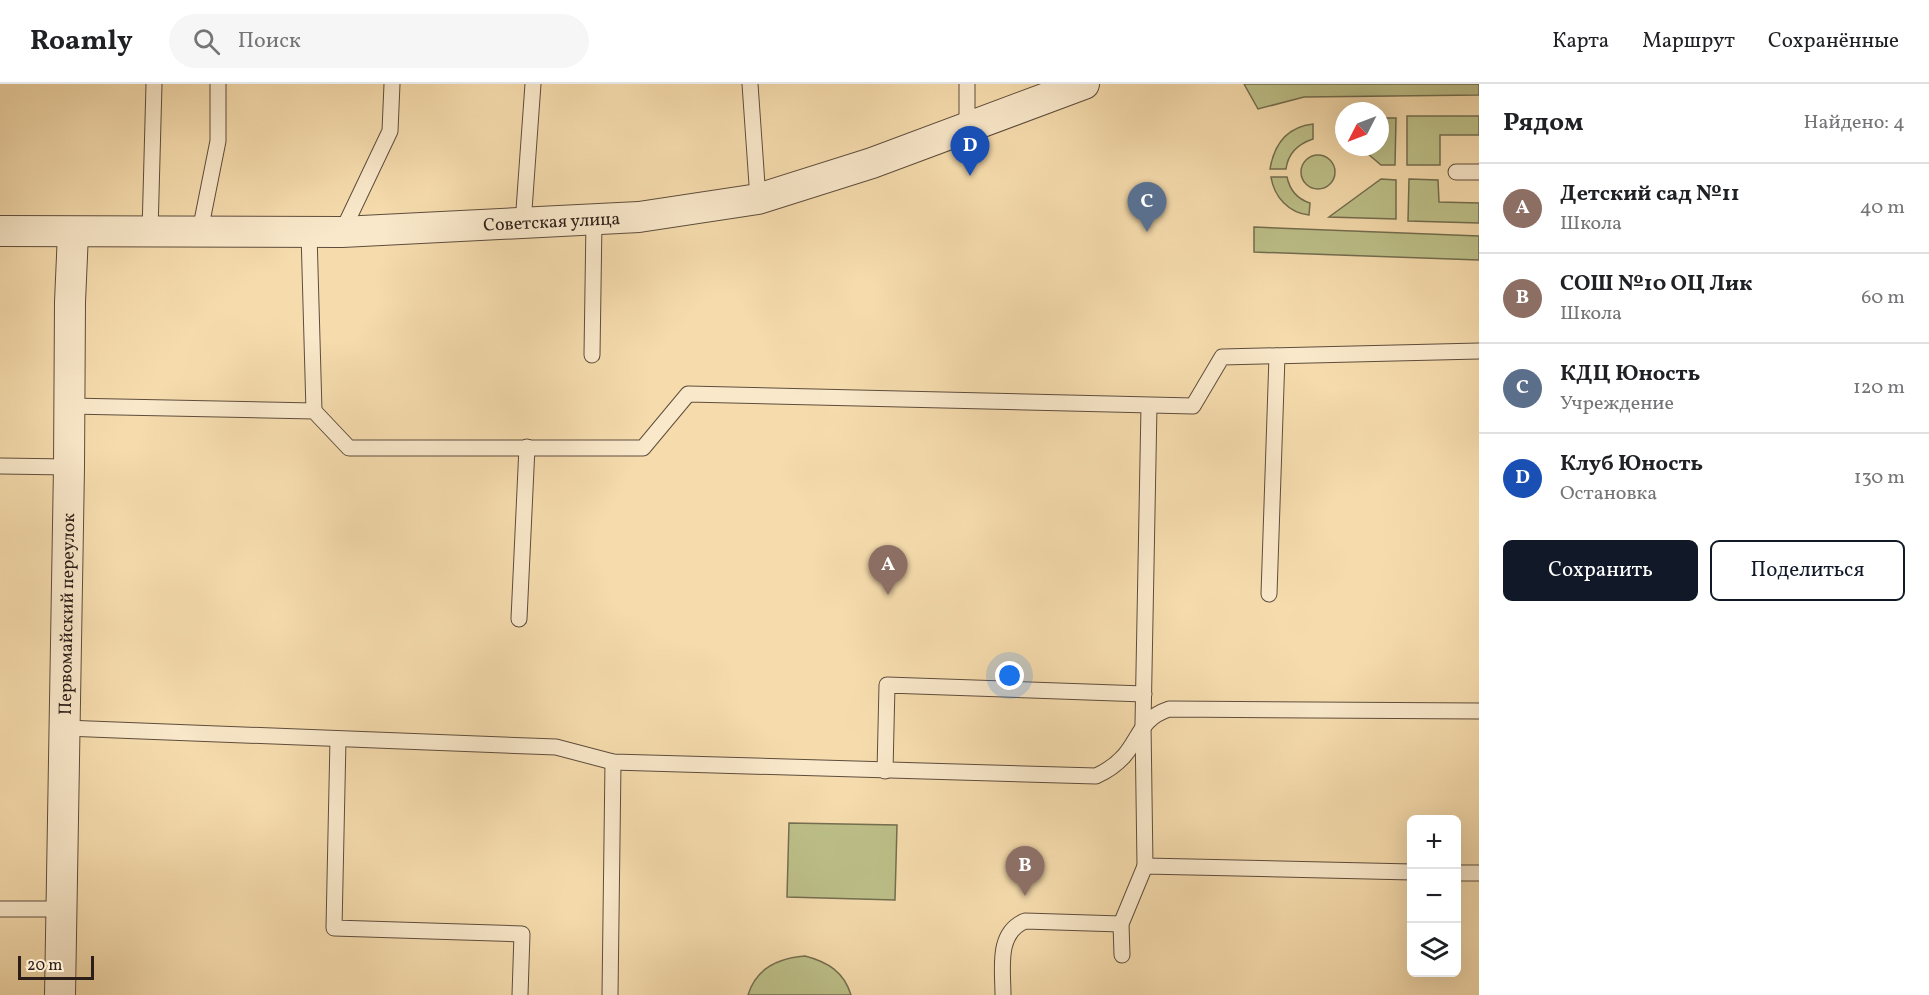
<!DOCTYPE html>
<html lang="ru">
<meta charset="utf-8">
<style>
:root{--surface:#fff;--page:#f6f6f6;--text:#202124;--muted:#757577;--line:#e0e0e0;--accent:#111827}
body{margin:0;font-family:Vollkorn,serif;background:var(--page);color:var(--text)}
.controls{position:absolute;right:18px;bottom:18px;display:grid;overflow:hidden;border-radius:9px;box-shadow:0 6px 24px #0002}
.controls button{width:54px;height:54px;display:grid;place-items:center;padding:0;border:0;border-bottom:2px solid var(--line);background:var(--surface);color:var(--text);font:30px sans-serif}
.compass{position:absolute;left:1335px;top:18px;width:54px;height:54px;border-radius:50%;background:var(--surface);box-shadow:0 6px 24px #0002;rotate:228deg}
.scale{position:absolute;left:18px;bottom:15px;width:76px;box-sizing:border-box;padding-left:6px;border:3px solid #2b1d18;border-top:0;font-size:16px;line-height:21px;white-space:nowrap;color:#2b1d18;-webkit-text-stroke:4px #f9e8ca;paint-order:stroke}
.you{position:absolute;left:1010px;top:592px;width:21px;height:21px;margin:-15px;border:4px solid #fff;border-radius:50%;background:#1a73e8;box-shadow:0 0 0 9px #1a73e833}
.badge{display:grid;place-items:center;width:39px;height:39px;border-radius:50%;background:var(--accent);color:#fff;font-size:20px;font-weight:700}
.pin{position:absolute;translate:-50% -50px;filter:drop-shadow(0 2px 3px #0008)}
.pin::after{content:'';position:absolute;top:32px;width:21px;height:18px;background:inherit;clip-path:polygon(0 0,100% 0,50% 100%)}
.list{margin:0;padding:0;list-style:none}
h2{display:flex;justify-content:space-between;align-items:center;height:78px;margin:0;padding:0 24px;font-size:26px}
h2 small{font-size:20px;font-weight:400;color:var(--muted)}
.list li{display:grid;grid-template-columns:39px 1fr auto;gap:18px;align-items:center;box-sizing:border-box;height:90px;padding:0 24px;border-top:2px solid var(--line)}
.list b{display:block;font-size:22px;white-space:nowrap}
.list p{margin:0;font-size:20px;white-space:nowrap;color:var(--muted)}
.list em{font-size:20px;font-style:normal;color:var(--muted)}
.actions{display:flex;gap:12px;padding:18px 24px}
.actions a{flex:1;padding:14px 0;border:2px solid var(--accent);border-radius:9px;text-align:center;font-size:21px;color:var(--accent)}
.actions .main{background:var(--accent);color:#fff}
.icon{flex:none;width:33px;height:33px;fill:none;stroke:currentColor;stroke-width:2;stroke-linecap:round;stroke-linejoin:round}
.map{position:relative;flex:none;width:1479px;height:911px;overflow:hidden}
header{display:flex;align-items:center;gap:36px;box-sizing:border-box;height:84px;padding:0 30px;background:var(--surface);border-bottom:2px solid var(--line)}
header strong{font-size:28px}
nav{display:flex;gap:33px;margin-inline-start:auto;font-size:21px}
.search{width:420px;height:54px;background:var(--page);display:flex;align-items:center;gap:15px;box-sizing:border-box;padding:0 21px;border-radius:33px;color:var(--muted);font-size:22px}
main{display:flex}
aside{flex:1;background:var(--surface)}
.map>svg:first-child{display:block}
.green{fill:#bdc089;stroke:#746e50;stroke-width:1.5}
.lines{fill:none;stroke-linecap:round;stroke-linejoin:round}
.lane-casing{stroke:#5e4d3d;stroke-width:17}
.street-casing{stroke:#5e4d3d;stroke-width:32}
.lane{stroke:#f9e8ca;stroke-width:15}
.street{stroke:#f9e8ca;stroke-width:30}
.labels{text-anchor:middle;stroke-width:4.5;stroke-linejoin:round;paint-order:stroke}
.street-label{font-size:18px;fill:#2b1d18;stroke:#f9e8ca}
</style>
<header>
<strong>Roamly</strong>
<div class="search"><svg class="icon" aria-label="search" viewBox="0 0 24 24"><circle cx="10" cy="10" r="6"/><path d="M15 15l6 6"/></svg>Поиск</div>
<nav><a>Карта</a><a>Маршрут</a><a>Сохранённые</a></nav>
</header>
<main>
<div class="map">
<svg width="1479" height="911" viewBox="0 0 1479 911">
<rect width="100%" height="100%" fill="#f6dcad"/>
<filter id="stains"><feTurbulence type="fractalNoise" baseFrequency=".00333" numOctaves="4"/><feColorMatrix values="0 0 0 0 .2 0 0 0 0 .09 0 0 0 0 .02 0 0 0 .5 -.17"/></filter>
<radialGradient id="worn" r=".72"><stop offset=".6" stop-color="#630" stop-opacity="0"/><stop offset="1" stop-color="#630" stop-opacity=".3"/></radialGradient>
<g class="green">
<polygon points="1244,0 1479,0 1479,11 1304,13 1258,25"/>
<polygon points="1407,32 1479,32 1479,51 1440,51 1440,81 1407,81"/>
<polygon points="1380,34 1396,34 1395,81 1381,81 1360,63 1380,63"/>
<path d="M1313 40V55C1298 60 1288 69 1286 85H1270C1274 61 1287 43 1313 40Z"/>
<circle cx="1318" cy="88" r="17"/>
<path d="M1271 93H1287C1290 107 1297 115 1310 119L1309 131C1289 129 1274 113 1271 93Z"/>
<polygon points="1381,95 1396,96 1396,135 1329,133"/>
<polygon points="1409,95 1438,96 1439,118 1479,119 1479,139 1408,137"/>
<polygon points="1254,143 1479,152 1479,176 1254,168"/>
<polygon points="789,739 897,741 895,816 787,813"/>
<path d="M805 872C828 878 844 888 851 911H748C756 884 779 874 805 872Z"/>
</g>
<g class="lines">
<g class="lane-casing">
<g id="lane">
<polyline points="750,0 758,115"/>
<polyline points="967,43 967,0"/>
<polyline points="1456,88 1479,88"/>
<polyline points="523,140 533,0"/>
<polyline points="200,147 218,57 218,0"/>
<polyline points="150,148 154,0"/>
<polyline points="342,148 390,47 392,0"/>
<polyline points="309,149 314,327"/>
<polyline points="592,271 594,137"/>
<polyline points="69,322 314,327 349,364 643,364 688,310 1193,322 1222,273 1479,267"/>
<polyline points="0,382 69,383"/>
<polyline points="1269,510 1277,272"/>
<polyline points="519,535 527,363"/>
<path d="M65 644 556 663 613 678 1096 692C1107 687 1116 681 1124 672 1141 652 1140 635 1169 625L1479 627"/>
<polyline points="338,655 334,844 522,850 520,911"/>
<polyline points="885,687 887,601 1144,610"/>
<polyline points="1145,782 1143,640 1149,322"/>
<polyline points="1456,789 1479,789"/>
<polyline points="0,825 61,825"/>
<polyline points="1122,871 1121,840 1145,782 1412,788"/>
<polyline points="610,911 613,678"/>
<path d="M1003 911C1003 885 996 849 1025 837L1121 840"/>
</g>
</g>
<g class="street-casing">
<g id="street">
<path id="s1" d="M0 147 342 148 639 133 758 115 872 79 1084 0"/>
<path id="s2" d="M60 911 69 383 70 218 73 149"/>
</g>
</g>
<use href="#lane" class="lane"/>
<use href="#street" class="street"/>
</g>
<g class="labels">
<g class="street-label">
<text dy="6" stroke="none"><textPath href="#s1" startOffset="552">Советская улица</textPath></text>
<text dy="6" stroke="none"><textPath href="#s2" startOffset="381">Первомайский переулок</textPath></text>
</g>
</g>
<rect width="100%" height="100%" filter="url(#stains)"/>
<rect width="100%" height="100%" fill="url(#worn)"/>
</svg>
<div class="controls">
<button>+</button>
<button>−</button>
<button><svg class="icon" aria-label="layers" viewBox="0 0 24 24"><path d="M12 4l9 5-9 5-9-5zM3 14l9 5 9-5"/></svg></button>
</div>
<svg class="compass" viewBox="-18 -18 36 36"><path d="M0-13l5 13h-10z" fill="#e53935"/><path d="M0 13l5-13h-10z" fill="#757577"/></svg>
<div class="scale">20 m</div>
<div class="you"></div>
<div class="pin badge" style="left:888px;top:511px;background:#8d6e63">A</div>
<div class="pin badge" style="left:1025px;top:812px;background:#8d6e63">B</div>
<div class="pin badge" style="left:1147px;top:148px;background:#5c6f8a">C</div>
<div class="pin badge" style="left:970px;top:92px;background:#1a4fb4">D</div>
</div>
<aside>
<h2>Рядом<small>Найдено: 4</small></h2>
<ul class="list">
<li><span class="badge" style="background:#8d6e63">A</span><div><b>Детский сад №11</b><p>Школа</p></div><em>40 m</em></li>
<li><span class="badge" style="background:#8d6e63">B</span><div><b>СОШ №10 ОЦ Лик</b><p>Школа</p></div><em>60 m</em></li>
<li><span class="badge" style="background:#5c6f8a">C</span><div><b>КДЦ Юность</b><p>Учреждение</p></div><em>120 m</em></li>
<li><span class="badge" style="background:#1a4fb4">D</span><div><b>Клуб Юность</b><p>Остановка</p></div><em>130 m</em></li>
</ul>
<div class="actions"><a class="main">Сохранить</a><a>Поделиться</a></div>
</aside>
</main>
